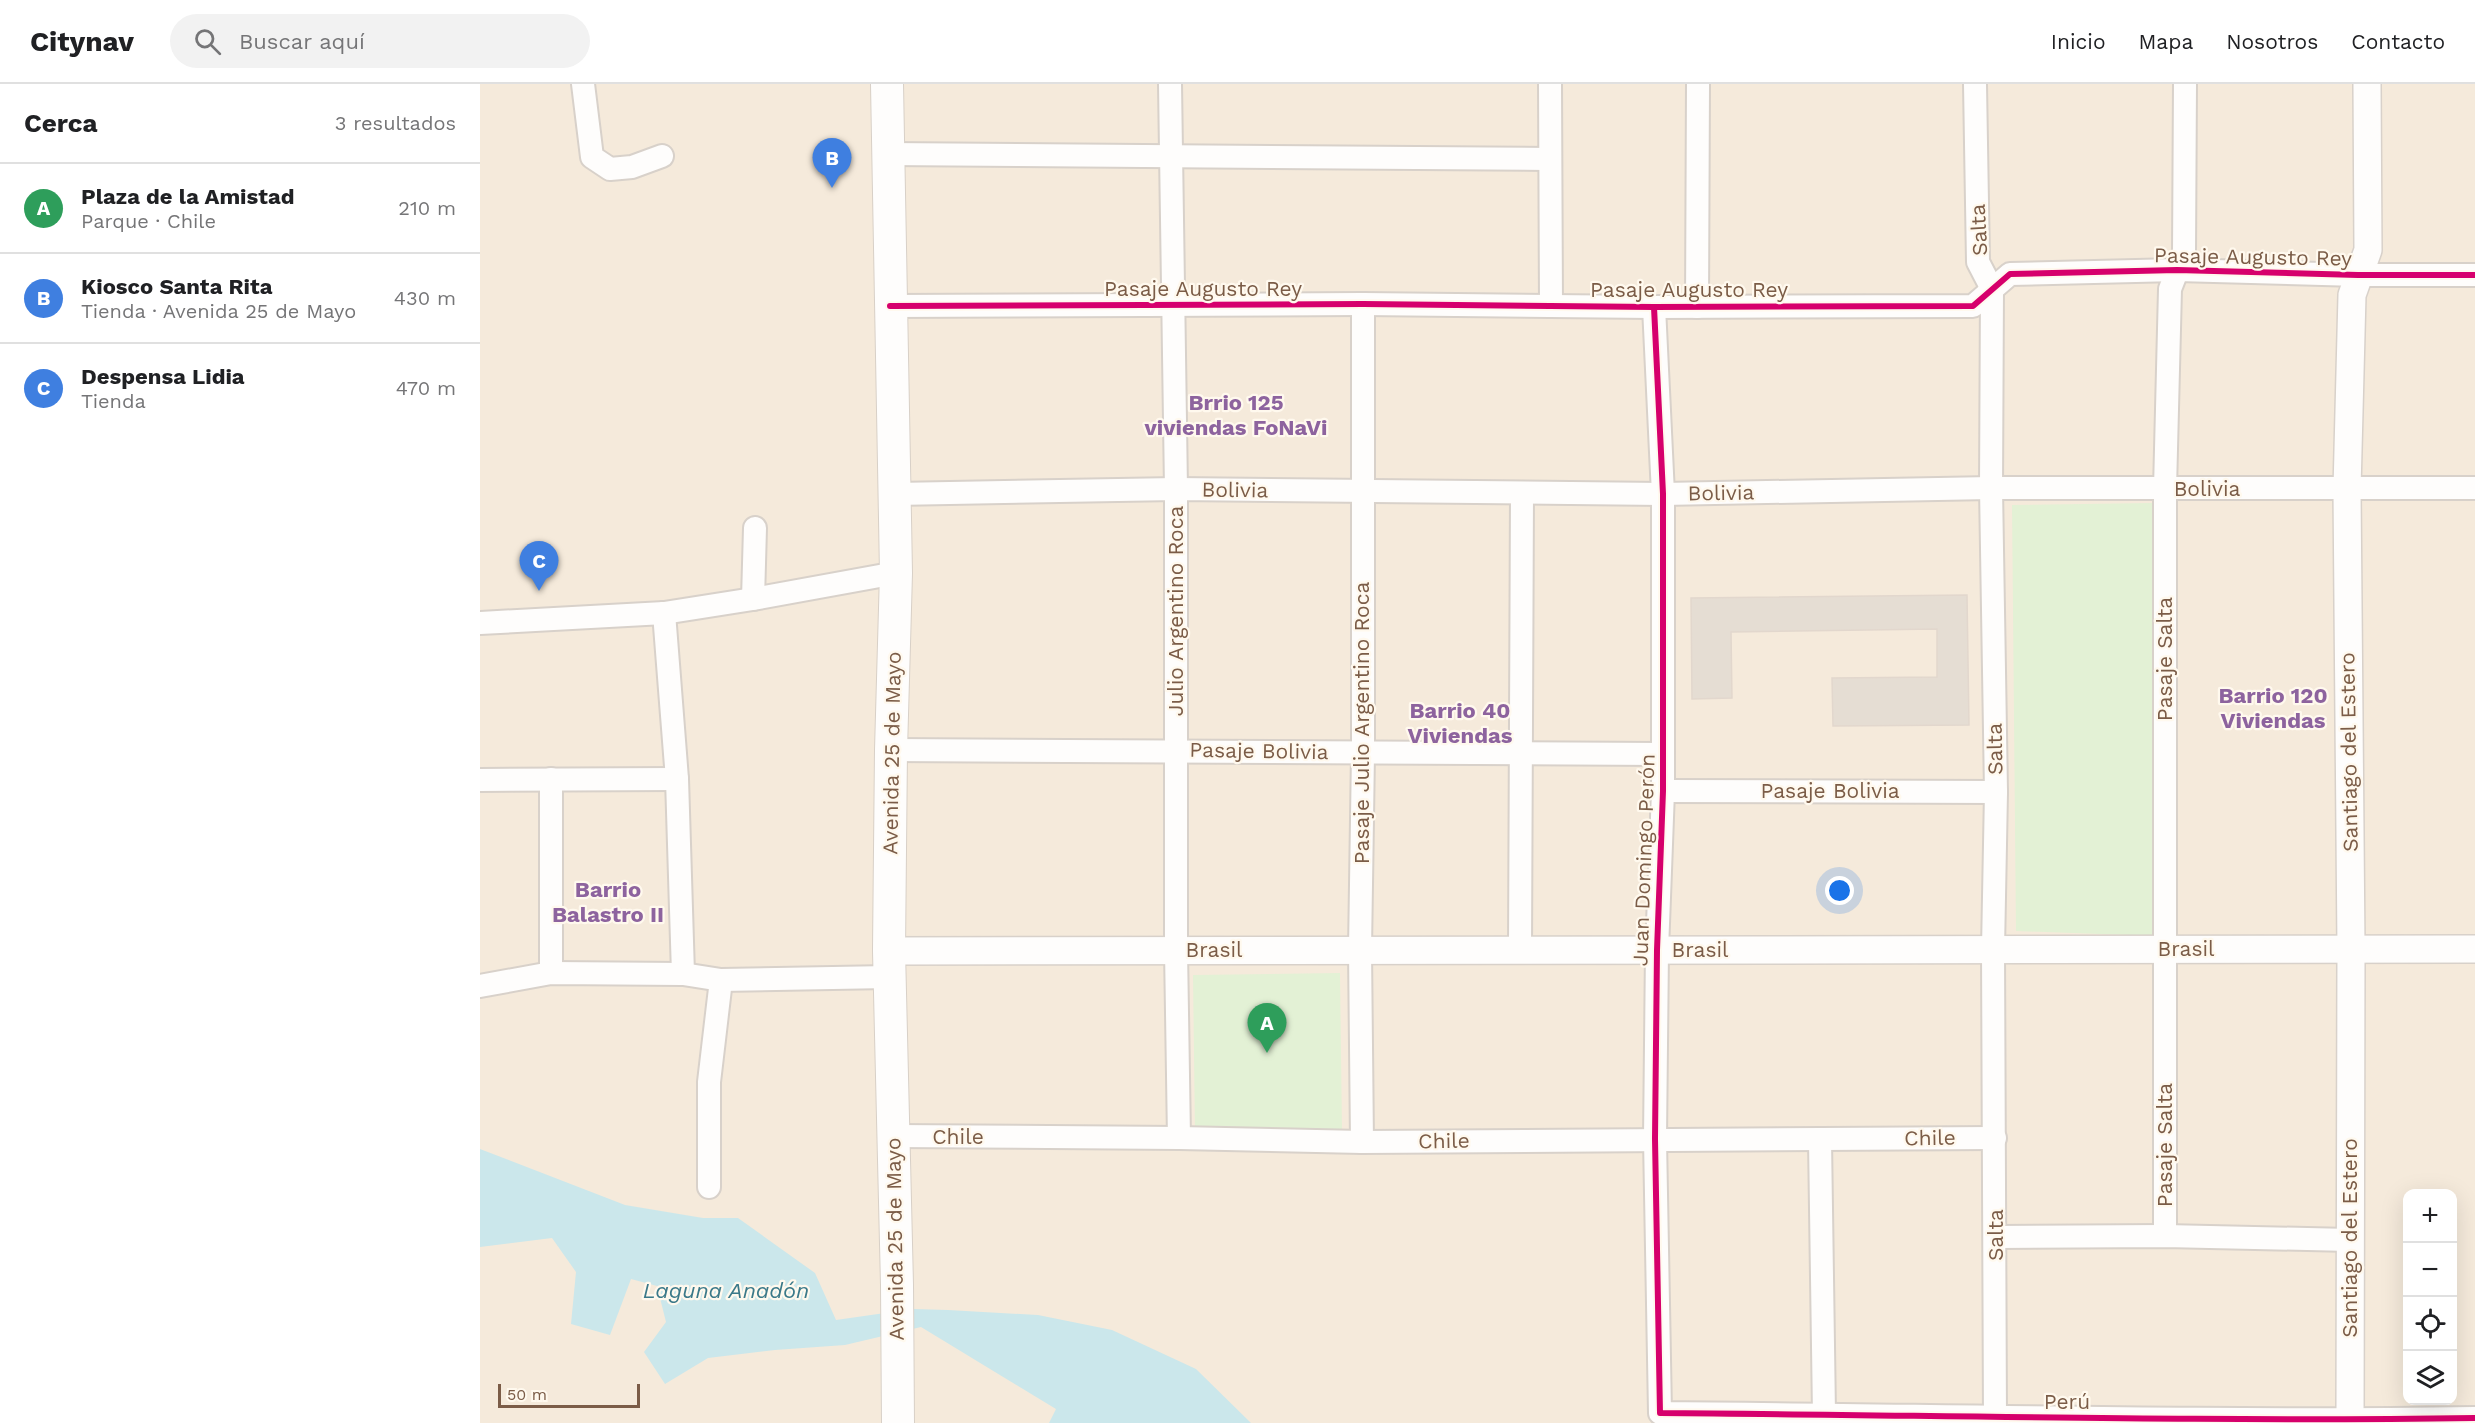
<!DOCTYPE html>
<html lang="es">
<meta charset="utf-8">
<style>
:root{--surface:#fff;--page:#f2f2f2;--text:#202124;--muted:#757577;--line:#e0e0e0;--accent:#ea580c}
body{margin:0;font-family:"Work Sans",sans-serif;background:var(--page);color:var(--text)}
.controls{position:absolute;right:18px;bottom:18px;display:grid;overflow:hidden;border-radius:12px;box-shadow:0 6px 24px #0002}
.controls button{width:54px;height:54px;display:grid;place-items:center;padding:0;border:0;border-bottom:2px solid var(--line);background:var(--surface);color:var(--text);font:30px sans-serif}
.scale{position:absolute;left:18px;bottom:15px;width:142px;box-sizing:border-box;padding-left:6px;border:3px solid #7b5c47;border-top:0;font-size:16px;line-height:21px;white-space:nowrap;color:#7b5c47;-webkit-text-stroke:4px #fff9ee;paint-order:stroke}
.you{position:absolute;left:1360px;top:807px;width:21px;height:21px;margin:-15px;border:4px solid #fff;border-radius:50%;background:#1a73e8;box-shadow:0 0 0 9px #1a73e833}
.badge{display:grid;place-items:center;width:39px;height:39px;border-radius:50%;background:var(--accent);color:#fff;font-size:20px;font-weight:700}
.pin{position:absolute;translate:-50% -50px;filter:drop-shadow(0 2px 3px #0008)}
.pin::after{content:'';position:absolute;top:32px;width:21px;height:18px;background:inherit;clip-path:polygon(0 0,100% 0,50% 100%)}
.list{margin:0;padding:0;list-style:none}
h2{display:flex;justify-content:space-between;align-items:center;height:78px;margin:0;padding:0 24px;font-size:26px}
h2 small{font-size:20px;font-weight:400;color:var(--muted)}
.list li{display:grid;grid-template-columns:39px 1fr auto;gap:18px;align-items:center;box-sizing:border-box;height:90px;padding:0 24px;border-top:2px solid var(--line)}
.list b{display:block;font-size:22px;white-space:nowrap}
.list p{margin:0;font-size:20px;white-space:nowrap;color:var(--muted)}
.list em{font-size:20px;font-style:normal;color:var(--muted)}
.icon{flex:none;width:33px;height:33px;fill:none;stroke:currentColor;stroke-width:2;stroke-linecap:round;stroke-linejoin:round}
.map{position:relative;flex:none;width:1995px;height:1339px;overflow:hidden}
header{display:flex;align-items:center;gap:36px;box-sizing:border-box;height:84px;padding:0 30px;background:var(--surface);border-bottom:2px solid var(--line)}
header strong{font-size:28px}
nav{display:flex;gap:33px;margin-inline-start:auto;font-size:21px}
.search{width:420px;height:54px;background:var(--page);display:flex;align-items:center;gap:15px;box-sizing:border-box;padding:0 21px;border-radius:33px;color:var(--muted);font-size:22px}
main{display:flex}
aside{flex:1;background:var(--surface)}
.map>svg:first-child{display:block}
.residential{fill:#f5eadb;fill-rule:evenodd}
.green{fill:#e3f1d5}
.water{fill:#cbe7eb}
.building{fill:#e5ddd3;stroke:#e2d7cd;stroke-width:1.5}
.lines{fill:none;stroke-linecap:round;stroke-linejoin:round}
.minor-casing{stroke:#d8d1ca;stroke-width:26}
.tertiary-casing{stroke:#d8d1ca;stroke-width:30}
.secondary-casing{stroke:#d8d0c7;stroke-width:34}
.minor{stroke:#fefdfc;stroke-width:22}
.tertiary{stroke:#fefdfc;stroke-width:27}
.secondary{stroke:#fefdfc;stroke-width:32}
.cycleway-casing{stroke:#fff9ee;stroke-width:10}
.cycleway{stroke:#d6006c;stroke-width:6}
.labels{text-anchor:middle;stroke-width:4.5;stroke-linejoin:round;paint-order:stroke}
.street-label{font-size:21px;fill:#7b5c47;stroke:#fff9ee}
.neighbourhood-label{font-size:22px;font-weight:bold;fill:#8d639e;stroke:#fff9ee}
.water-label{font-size:22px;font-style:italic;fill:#3b7989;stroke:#fff9ee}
</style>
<header>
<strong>Citynav</strong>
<div class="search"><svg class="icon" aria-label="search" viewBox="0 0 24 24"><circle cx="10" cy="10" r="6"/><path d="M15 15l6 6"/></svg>Buscar aquí</div>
<nav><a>Inicio</a><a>Mapa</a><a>Nosotros</a><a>Contacto</a></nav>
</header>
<main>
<aside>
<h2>Cerca<small>3 resultados</small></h2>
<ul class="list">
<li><span class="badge" style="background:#2e9e5b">A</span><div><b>Plaza de la Amistad</b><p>Parque · Chile</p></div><em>210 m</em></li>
<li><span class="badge" style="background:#3f7fe0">B</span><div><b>Kiosco Santa Rita</b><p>Tienda · Avenida 25 de Mayo</p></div><em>430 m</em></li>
<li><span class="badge" style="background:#3f7fe0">C</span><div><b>Despensa Lidia</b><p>Tienda</p></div><em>470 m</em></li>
</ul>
</aside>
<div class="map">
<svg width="1995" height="1339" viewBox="0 0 1995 1339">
<rect width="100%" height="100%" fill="#f8f4ec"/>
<path class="residential" d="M0 0H1995V1339H0ZM1928 1110H1972V1316H1928Z"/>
<g class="green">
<polygon points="1673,419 1675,852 1536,847 1532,421"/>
<polygon points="860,889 862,1047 715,1049 713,891"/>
</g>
<polygon class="water" points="0,1065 145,1121 223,1134 258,1134 335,1189 356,1236 433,1225 468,1226 558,1231 632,1246 716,1285 771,1339 569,1339 576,1325 441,1243 365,1261 295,1266 228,1274 185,1300 164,1268 186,1238 177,1202 151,1195 130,1251 91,1240 96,1188 72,1154 0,1163"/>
<polygon class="building" points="1487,511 1489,641 1353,642 1352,594 1457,593 1457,545 1251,548 1252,614 1212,615 1211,514"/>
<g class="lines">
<g class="minor-casing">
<g id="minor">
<polyline points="103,0 112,73 130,85 152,83 182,72"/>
<polyline points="690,0 696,405 696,866 699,1054"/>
<polyline points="1070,0 1071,222"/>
<polyline points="1495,0 1498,178 1512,205 1511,404 1516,708 1513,865 1515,1334"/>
<polyline points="407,70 1069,75"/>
<polyline points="410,222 883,220 1174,223 1493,222 1530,190 1697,186 1878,191 1995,191"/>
<path d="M1174 223 1183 410V707L1177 866 1175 1055 1180 1329C1451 1331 1723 1338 1995 1334"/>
<polyline points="1217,223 1218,0"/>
<polyline points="415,410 696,405 1183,410 1511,404 1995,404"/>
<polyline points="273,515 275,444"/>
<polyline points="184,529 197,695 203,890"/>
<polyline points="0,539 184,529 273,515 416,489"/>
<polyline points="411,666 1183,670"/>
<polyline points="0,696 197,695"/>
<polyline points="1183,707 1516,708"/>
<polyline points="1040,866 1042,409"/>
<polyline points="71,889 71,695"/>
<polyline points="0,902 71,889 203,890 241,896 409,893"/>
<polyline points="413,1052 699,1054 882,1058 1515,1054"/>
<polyline points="1340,1056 1344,1330"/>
<polyline points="882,1058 880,866 883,669 883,220"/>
<polyline points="229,1103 229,998 241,896"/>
<polyline points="1685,1152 1685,405 1690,205 1704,169 1705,0"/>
<polyline points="1516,1153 1685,1152 1870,1156"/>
</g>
</g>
<g class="tertiary-casing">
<g id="tertiary">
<polyline points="409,867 1995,865"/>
<polyline points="1870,1339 1871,864 1867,405 1872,211 1888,166 1887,0"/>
</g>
</g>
<g class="secondary-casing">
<polyline id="secondary" points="407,0 416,489 411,666 409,867 417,1201 418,1339"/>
</g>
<use href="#minor" class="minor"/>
<use href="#tertiary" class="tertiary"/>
<use href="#secondary" class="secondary"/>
<g class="cycleway-casing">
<g id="cycleway">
<polyline points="410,222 883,220 1174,223 1493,222 1530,190 1697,186 1878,191 1995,191"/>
<path d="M1174 223 1183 410V707L1177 866 1175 1055 1180 1329C1451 1331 1723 1338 1995 1334"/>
</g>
</g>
<use href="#cycleway" class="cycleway"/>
</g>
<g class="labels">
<g class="street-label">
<text transform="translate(1499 146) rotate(-93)" y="7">Salta</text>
<text transform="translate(1773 173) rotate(1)" y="7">Pasaje Augusto Rey</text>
<text x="723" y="212">Pasaje Augusto Rey</text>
<text x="1209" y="213">Pasaje Augusto Rey</text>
<text x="1727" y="412">Bolivia</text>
<text transform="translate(755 406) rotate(1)" y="7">Bolivia</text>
<text transform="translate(1241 409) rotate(-1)" y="7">Bolivia</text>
<text transform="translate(696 527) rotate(-90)" y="7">Julio Argentino Roca</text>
<text transform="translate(1685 575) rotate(-90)" y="7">Pasaje Salta</text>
<text transform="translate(882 639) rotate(-90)" y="7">Pasaje Julio Argentino Roca</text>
<text transform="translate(1515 665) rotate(-91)" y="7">Salta</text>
<text transform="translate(779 667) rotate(1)" y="7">Pasaje Bolivia</text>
<text transform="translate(1869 668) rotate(-91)" y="7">Santiago del Estero</text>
<text transform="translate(412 669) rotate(-89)" y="7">Avenida 25 de Mayo</text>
<text x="1350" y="714">Pasaje Bolivia</text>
<text transform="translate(1164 776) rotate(-88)" y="7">Juan Domingo Perón</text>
<text x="1706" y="872">Brasil</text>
<text x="734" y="873">Brasil</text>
<text x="1220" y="873">Brasil</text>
<text x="478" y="1060">Chile</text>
<text transform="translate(1450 1054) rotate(-1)" y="7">Chile</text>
<text transform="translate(964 1057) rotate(-1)" y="7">Chile</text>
<text transform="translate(1685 1061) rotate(-90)" y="7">Pasaje Salta</text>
<text transform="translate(1516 1151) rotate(-90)" y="7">Salta</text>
<text transform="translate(1870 1154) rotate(-90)" y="7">Santiago del Estero</text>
<text transform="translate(415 1155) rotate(-91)" y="7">Avenida 25 de Mayo</text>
<text x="1587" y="1325">Perú</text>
</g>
<g class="neighbourhood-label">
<text x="756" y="326">Brrio 125<tspan x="756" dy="25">viviendas FoNaVi</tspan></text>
<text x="1793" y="619">Barrio 120<tspan x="1793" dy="25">Viviendas</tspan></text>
<text x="980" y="634">Barrio 40<tspan x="980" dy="25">Viviendas</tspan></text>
<text x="128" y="813">Barrio<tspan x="128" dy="25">Balastro II</tspan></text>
</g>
<g class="water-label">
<text x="246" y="1214">Laguna Anadón</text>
</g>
</g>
</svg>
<div class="controls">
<button>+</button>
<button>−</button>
<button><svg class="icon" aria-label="locate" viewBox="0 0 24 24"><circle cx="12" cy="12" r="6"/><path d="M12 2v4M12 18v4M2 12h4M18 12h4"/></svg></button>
<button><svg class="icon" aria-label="layers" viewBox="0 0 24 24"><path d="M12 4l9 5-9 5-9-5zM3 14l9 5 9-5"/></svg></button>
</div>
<div class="scale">50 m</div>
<div class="you"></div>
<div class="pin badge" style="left:787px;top:969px;background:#2e9e5b">A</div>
<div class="pin badge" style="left:352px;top:104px;background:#3f7fe0">B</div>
<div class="pin badge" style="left:59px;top:507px;background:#3f7fe0">C</div>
</div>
</main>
